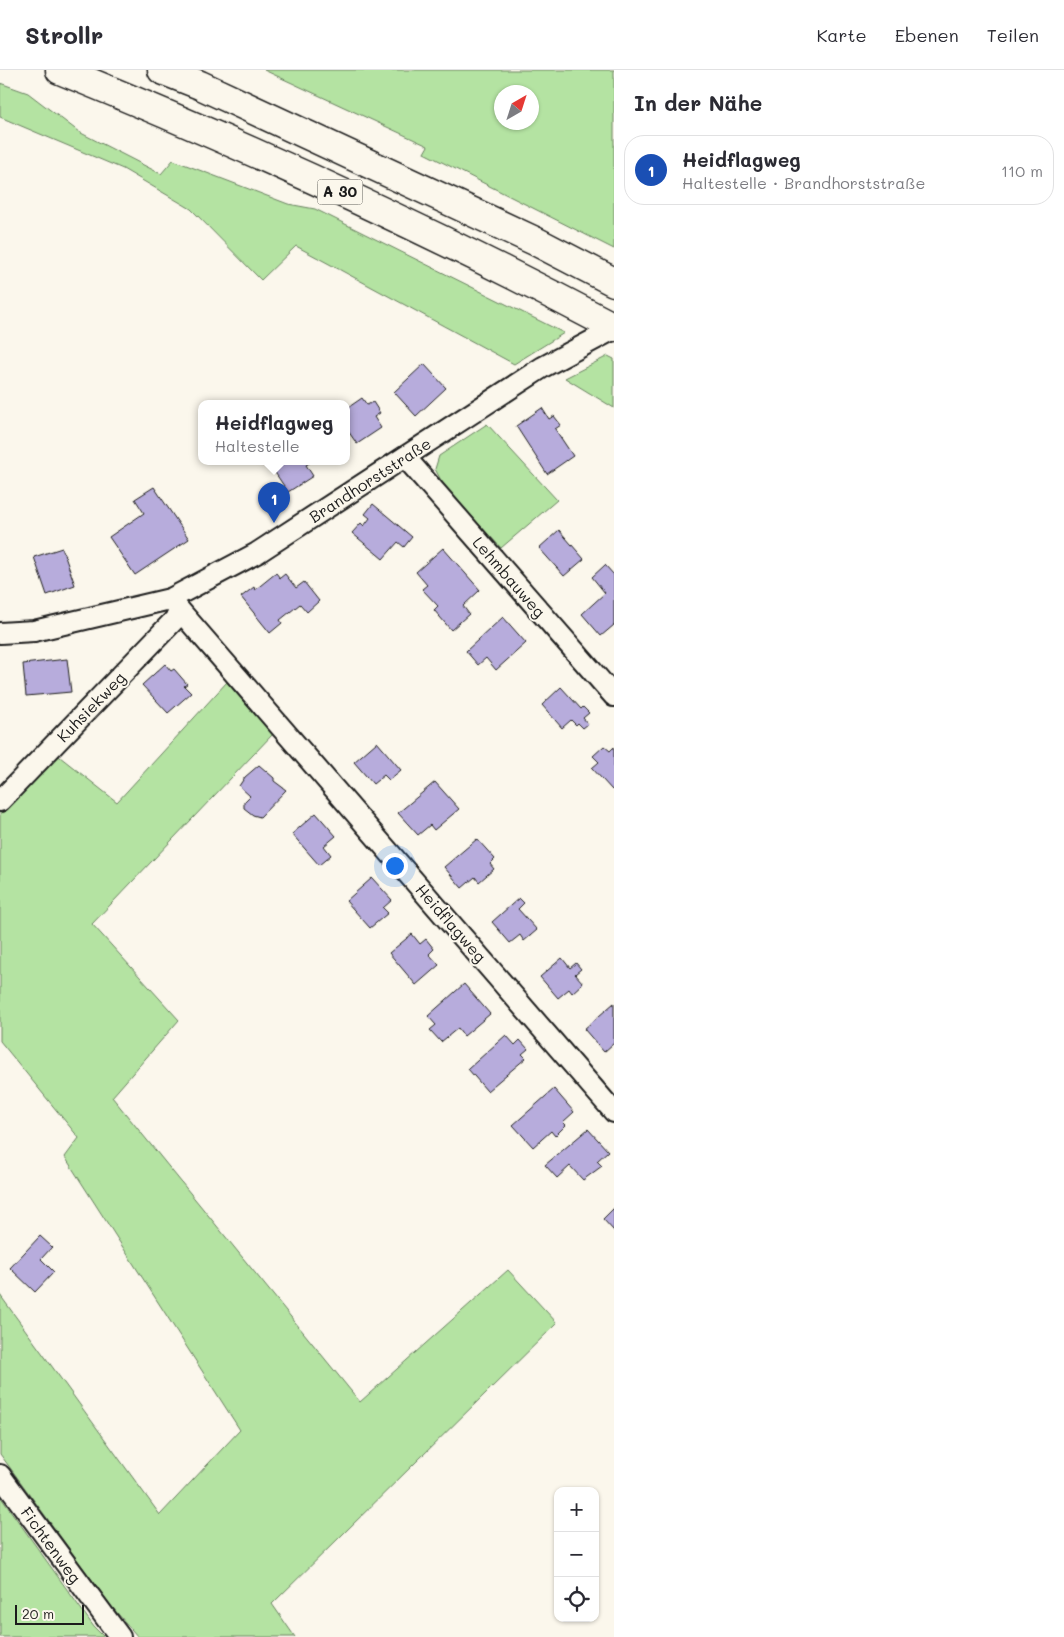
<!DOCTYPE html>
<html lang="de">
<meta charset="utf-8">
<style>
:root{--surface:#fff;--page:#f7f7f7;--text:#2b2b33;--muted:#7c7c81;--line:#e1e1e2;--accent:#b45309}
body{margin:0;font-family:Mali,sans-serif;background:var(--page);color:var(--text)}
.controls{position:absolute;right:15px;bottom:15px;display:grid;overflow:hidden;border-radius:10px;box-shadow:0 1px 4px #0004}
.controls button{width:45px;height:45px;display:grid;place-items:center;padding:0;border:0;border-bottom:1px solid var(--line);background:var(--surface);color:var(--text);font:25px sans-serif}
.compass{position:absolute;left:494px;top:15px;width:45px;height:45px;border-radius:50%;background:var(--surface);box-shadow:0 1px 4px #0004;rotate:39deg}
.scale{position:absolute;left:15px;bottom:12px;width:69px;box-sizing:border-box;padding-left:5px;border:2px solid #1c1c1c;border-top:0;font-size:14px;line-height:18px;white-space:nowrap;color:#1c1c1c;-webkit-text-stroke:4px #fbf7ec;paint-order:stroke}
.you{position:absolute;left:394px;top:795px;width:18px;height:18px;margin:-12px;border:4px solid #fff;border-radius:50%;background:#1a73e8;box-shadow:0 0 0 8px #1a73e833}
.badge{display:grid;place-items:center;width:32px;height:32px;border-radius:50%;background:var(--accent);color:#fff;font-size:16px;font-weight:700}
.pin{position:absolute;translate:-50% -41px;filter:drop-shadow(0 1px 2px #0008)}
.pin::after{content:'';position:absolute;top:26px;width:18px;height:15px;background:inherit;clip-path:polygon(0 0,100% 0,50% 100%)}
.popup{position:absolute;left:198px;top:330px;width:152px;height:65px;box-sizing:border-box;display:grid;place-content:center;border-radius:10px;background:var(--surface);filter:drop-shadow(0 1px 4px #0005);font-size:16px;white-space:nowrap;color:var(--muted)}
.popup b{font-size:19px;color:var(--text)}
.popup::after{content:'';position:absolute;left:50%;top:100%;margin-left:-10px;border:10px solid transparent;border-top-color:var(--surface)}
.list{margin:0;padding:0;list-style:none}
h2{display:flex;justify-content:space-between;align-items:center;height:65px;margin:0;padding:0 20px;font-size:21px}
h2 small{font-size:16px;font-weight:400;color:var(--muted)}
.list li{display:grid;grid-template-columns:32px 1fr auto;gap:15px;align-items:center;box-sizing:border-box;height:70px;margin:0 10px 10px;padding:0 10px;border:1px solid var(--line);border-radius:20px}
.list b{display:block;font-size:19px;white-space:nowrap}
.list p{margin:0;font-size:16px;white-space:nowrap;color:var(--muted)}
.list em{font-size:16px;font-style:normal;color:var(--muted)}
.icon{flex:none;width:28px;height:28px;fill:none;stroke:currentColor;stroke-width:2;stroke-linecap:round;stroke-linejoin:round}
.map{position:relative;flex:none;width:614px;height:1567px;overflow:hidden}
header{display:flex;align-items:center;gap:30px;box-sizing:border-box;height:70px;padding:0 25px;background:var(--surface);border-bottom:1px solid var(--line)}
header strong{font-size:24px}
nav{display:flex;gap:28px;margin-inline-start:auto;font-size:18px}
main{display:flex}
aside{flex:1;background:var(--surface)}
.map>svg:first-child{display:block}
.green{fill:#b4e3a2;stroke:#68805f;fill-rule:evenodd}
.building{fill:#b7acdc;stroke:#1c1c1c}
.lines{fill:none;stroke-linecap:round;stroke-linejoin:round}
.minor-casing{stroke:#1c1c1c;stroke-width:24}
.motorway-casing{stroke:#1c1c1c;stroke-width:31}
.minor{stroke:#fbf7ec;stroke-width:20}
.motorway{stroke:#fbf7ec;stroke-width:28}
.labels{text-anchor:middle;stroke-width:4;stroke-linejoin:round;paint-order:stroke}
.shield{fill:#fbf7ec;stroke:#5f5e5a;stroke-width:1}
.shield-label{font-size:15px;font-weight:bold;fill:#1c1c1c}
.street-label{font-size:16px;fill:#1c1c1c;stroke:#fbf7ec}
</style>
<header>
<strong>Strollr</strong>
<nav><a>Karte</a><a>Ebenen</a><a>Teilen</a></nav>
</header>
<main>
<div class="map">
<svg width="614" height="1567" viewBox="0 0 614 1567">
<rect width="100%" height="100%" fill="#fbf7ec"/>
<filter id="ink" filterUnits="userSpaceOnUse"><feTurbulence type="fractalNoise" baseFrequency=".02" numOctaves="2"/><feDisplacementMap in="SourceGraphic" scale="10" xChannelSelector="R" yChannelSelector="G"/><feConvolveMatrix kernelMatrix="1 2 1 2 8 2 1 2 1" color-interpolation-filters="sRGB"/></filter>
<g filter="url(#ink)">
<g class="green">
<path d="M264 0H614V179L424 83 428 76ZM502 22H532V52H502Z"/>
<polygon points="0,13 28,23 79,62 161,104 173,90 288,134 315,139 564,263 514,294 296,176 261,210 191,139 123,99 0,47"/>
<polygon points="608,286 614,289 614,338 565,308"/>
<polygon points="487,354 557,430 501,478 444,416 435,399 439,386"/>
<polygon points="227,612 273,664 92,854 179,950 112,1027 360,1332 508,1200 557,1253 272,1534 295,1567 138,1567 112,1537 0,1384 0,1225 160,1445 240,1360 65,1087 79,1068 0,971 0,733 55,683 117,732"/>
<polygon points="0,1426 94,1557 104,1567 0,1567"/>
</g>
<g class="building">
<polygon points="424,294 446,318 416,346 394,322"/>
<polygon points="362,328 367,335 373,332 380,343 374,347 381,358 357,374 346,358 346,339"/>
<polygon points="542,338 549,349 554,346 561,355 555,359 573,386 547,404 516,356"/>
<polygon points="268,392 311,392 306,395 313,406 288,422"/>
<polygon points="154,417 189,469 135,505 109,467 144,443 135,429"/>
<polygon points="373,434 412,467 404,477 398,472 383,489 352,463 361,453 364,456 370,448 365,444"/>
<polygon points="559,460 584,489 564,506 539,478"/>
<polygon points="62,478 75,515 47,525 34,487"/>
<polygon points="443,478 480,520 463,536 469,544 451,560 434,540 438,536 422,519 427,515 416,502"/>
<polygon points="605,495 614,505 614,555 601,566 582,544 605,523 592,507"/>
<polygon points="276,503 280,508 285,504 296,518 304,512 319,531 307,542 300,534 280,550 282,553 270,563 241,527 254,517 255,520"/>
<polygon points="503,547 526,573 496,600 486,588 478,595 466,581"/>
<polygon points="67,589 71,622 26,626 23,594"/>
<polygon points="165,594 171,601 174,599 187,614 184,616 191,623 168,643 142,615"/>
<polygon points="561,617 581,639 583,637 589,643 583,648 588,654 583,658 578,653 576,655 571,650 562,658 542,635"/>
<polygon points="377,672 401,700 389,710 384,705 373,714 354,692"/>
<polygon points="604,676 610,681 614,677 614,718 612,720 592,698 599,692 593,686"/>
<polygon points="259,695 274,708 274,711 286,720 260,747 253,745 244,738 244,732 250,726 239,716 245,707"/>
<polygon points="435,712 459,739 434,760 430,755 418,765 398,743"/>
<polygon points="316,743 336,766 324,776 331,785 319,795 292,764"/>
<polygon points="477,769 495,789 490,794 494,799 479,812 475,807 462,818 444,797"/>
<polygon points="372,808 392,830 383,838 388,843 370,858 346,831"/>
<polygon points="519,828 524,833 518,839 537,860 524,871 520,865 510,873 492,852"/>
<polygon points="412,864 420,874 426,869 434,879 429,884 439,895 416,915 389,883"/>
<polygon points="562,888 570,898 576,893 581,899 575,904 583,913 572,923 569,919 558,928 540,907"/>
<polygon points="464,914 490,944 464,966 458,958 441,972 430,960 436,955 428,946"/>
<polygon points="614,933 614,973 604,982 584,959"/>
<polygon points="506,965 515,975 520,970 528,979 522,984 526,988 487,1021 468,999"/>
<polygon points="554,1019 574,1042 563,1052 566,1055 555,1066 551,1061 533,1077 513,1055"/>
<polygon points="588,1059 608,1081 597,1091 602,1096 583,1110 570,1096 557,1108 545,1095"/>
<polygon points="614,1138 614,1161 603,1149"/>
<polygon points="40,1166 52,1177 41,1189 54,1202 35,1222 10,1198"/>
</g>
<g class="lines">
<g class="minor-casing">
<g id="minor">
<polyline points="405,387 614,626"/>
<polyline points="170,529 614,1042"/>
<polyline points="0,563 34,561 170,529 257,483 543,297 614,259"/>
<polyline points="0,731 181,543"/>
<polyline points="0,1405 120,1567"/>
</g>
</g>
<g class="motorway-casing">
<g id="motorway">
<path d="M60 0C249 77 434 162 614 257"/>
<polyline points="162,0 200,15 537,172 614,212"/>
</g>
</g>
<use href="#minor" class="minor"/>
<use href="#motorway" class="motorway"/>
</g>
</g>
<g class="labels">
<rect class="shield" x="317.5" y="109.5" width="45" height="25" rx="4"/>
<g class="shield-label">
<text x="340" y="127">A 30</text>
</g>
<g class="street-label">
<text transform="translate(370 410) rotate(-33)" y="6">Brandhorststraße</text>
<text transform="translate(509 507) rotate(49)" y="6">Lehmbauweg</text>
<text transform="translate(91 637) rotate(-46)" y="6">Kuhsiekweg</text>
<text transform="translate(451 853) rotate(49)" y="6">Heidflagweg</text>
<text transform="translate(51 1475) rotate(54)" y="6">Fichtenweg</text>
</g>
</g>
</svg>
<div class="controls">
<button>+</button>
<button>−</button>
<button><svg class="icon" aria-label="locate" viewBox="0 0 24 24"><circle cx="12" cy="12" r="6"/><path d="M12 2v4M12 18v4M2 12h4M18 12h4"/></svg></button>
</div>
<svg class="compass" viewBox="-18 -18 36 36"><path d="M0-13l5 13h-10z" fill="#e53935"/><path d="M0 13l5-13h-10z" fill="#7c7c81"/></svg>
<div class="scale">20 m</div>
<div class="you"></div>
<div class="pin badge" style="left:274px;top:453px;background:#1a4fb4">1</div>
<div class="popup"><b>Heidflagweg</b>Haltestelle</div>
</div>
<aside>
<h2>In der Nähe<small></small></h2>
<ul class="list">
<li><span class="badge" style="background:#1a4fb4">1</span><div><b>Heidflagweg</b><p>Haltestelle · Brandhorststraße</p></div><em>110 m</em></li>
</ul>
</aside>
</main>
